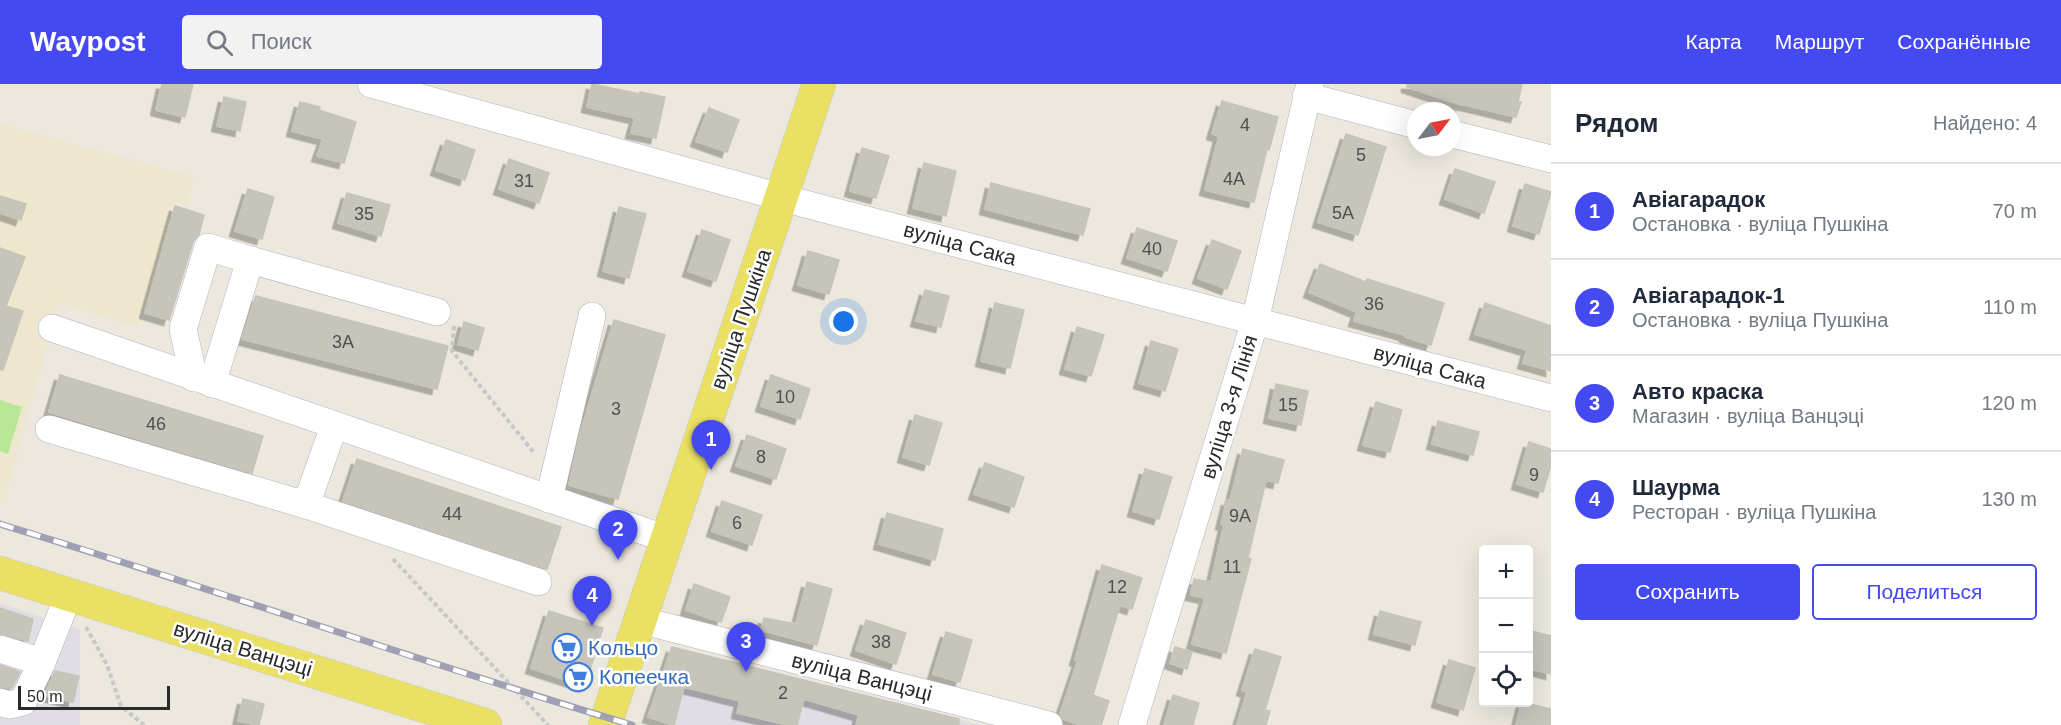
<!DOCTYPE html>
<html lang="ru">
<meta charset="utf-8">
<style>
:root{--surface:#fff;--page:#f2f2f3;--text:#1f2937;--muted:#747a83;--line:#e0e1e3;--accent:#4449f1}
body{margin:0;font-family:Arial,sans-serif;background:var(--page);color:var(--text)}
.controls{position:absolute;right:18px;bottom:18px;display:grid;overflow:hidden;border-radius:6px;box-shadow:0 6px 24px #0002}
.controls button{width:54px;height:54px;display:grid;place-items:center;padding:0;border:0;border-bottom:2px solid var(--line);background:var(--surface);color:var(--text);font:30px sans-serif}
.compass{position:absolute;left:1407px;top:18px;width:54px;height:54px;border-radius:50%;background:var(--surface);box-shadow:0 6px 24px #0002;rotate:58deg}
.scale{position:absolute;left:18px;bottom:15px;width:152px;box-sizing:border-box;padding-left:6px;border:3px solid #2a2a2a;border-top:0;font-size:16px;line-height:21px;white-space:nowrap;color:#2a2a2a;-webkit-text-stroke:4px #fff;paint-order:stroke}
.you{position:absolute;left:844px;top:238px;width:21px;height:21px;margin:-15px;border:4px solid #fff;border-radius:50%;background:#1a73e8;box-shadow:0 0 0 9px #1a73e833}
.badge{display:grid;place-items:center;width:39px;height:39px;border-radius:50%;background:var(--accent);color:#fff;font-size:20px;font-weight:700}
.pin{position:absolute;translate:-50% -50px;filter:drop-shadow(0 2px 3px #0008)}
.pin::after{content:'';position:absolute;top:32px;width:21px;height:18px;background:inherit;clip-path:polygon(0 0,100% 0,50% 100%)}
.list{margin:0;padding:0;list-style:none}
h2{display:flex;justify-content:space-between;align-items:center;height:78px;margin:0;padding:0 24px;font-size:26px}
h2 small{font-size:20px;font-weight:400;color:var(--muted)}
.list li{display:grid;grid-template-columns:39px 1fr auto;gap:18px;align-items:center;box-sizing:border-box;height:96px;padding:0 24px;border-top:2px solid var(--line)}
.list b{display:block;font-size:22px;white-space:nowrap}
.list p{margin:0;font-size:20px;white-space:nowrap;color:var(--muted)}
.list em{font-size:20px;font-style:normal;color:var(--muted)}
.actions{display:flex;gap:12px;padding:18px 24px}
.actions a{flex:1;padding:14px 0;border:2px solid var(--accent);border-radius:6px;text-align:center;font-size:21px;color:var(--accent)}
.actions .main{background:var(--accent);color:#fff}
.icon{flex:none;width:33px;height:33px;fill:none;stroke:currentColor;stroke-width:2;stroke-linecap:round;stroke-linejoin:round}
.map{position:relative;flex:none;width:1551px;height:641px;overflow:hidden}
header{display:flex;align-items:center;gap:36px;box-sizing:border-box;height:84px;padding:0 30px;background:var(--accent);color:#fff}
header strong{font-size:28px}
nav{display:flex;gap:33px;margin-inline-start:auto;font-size:21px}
.search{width:420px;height:54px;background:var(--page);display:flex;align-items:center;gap:15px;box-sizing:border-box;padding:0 21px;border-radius:6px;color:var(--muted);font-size:22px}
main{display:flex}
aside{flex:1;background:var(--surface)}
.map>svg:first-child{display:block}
.industrial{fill:#e0dde4}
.education{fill:#ece7cd}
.pitch{fill:#b9e798}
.building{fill:#c7c4bc;stroke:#c7c4b7;stroke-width:1.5;filter:url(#shadow)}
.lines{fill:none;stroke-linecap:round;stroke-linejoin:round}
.minor-casing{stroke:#b0b1bd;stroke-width:28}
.major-casing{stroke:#c8c8c8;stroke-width:34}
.path{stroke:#c8c8c8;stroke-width:4;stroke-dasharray:4.5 3;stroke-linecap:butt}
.minor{stroke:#fff;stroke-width:27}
.major{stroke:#eae064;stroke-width:33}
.rail-casing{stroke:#a0a0b4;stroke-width:7}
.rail{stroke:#fff;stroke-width:4.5;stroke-dasharray:14;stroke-linecap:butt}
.labels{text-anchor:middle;stroke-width:5;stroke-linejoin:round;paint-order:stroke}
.number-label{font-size:18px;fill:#51504e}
.street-label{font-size:21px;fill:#2a2a2a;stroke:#fff}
.shop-label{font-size:21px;fill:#366cbe;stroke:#fff;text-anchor:start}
</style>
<header>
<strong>Waypost</strong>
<div class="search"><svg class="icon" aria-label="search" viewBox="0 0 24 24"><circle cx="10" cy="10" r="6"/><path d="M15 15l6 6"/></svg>Поиск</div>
<nav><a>Карта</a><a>Маршрут</a><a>Сохранённые</a></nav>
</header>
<main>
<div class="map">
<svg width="1551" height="641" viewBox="0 0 1551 641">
<defs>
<filter id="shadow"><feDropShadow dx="-5.5" dy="5.5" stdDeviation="0" flood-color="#0004"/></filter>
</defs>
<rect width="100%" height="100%" fill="#ece8dd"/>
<g class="industrial">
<polygon points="0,519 80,546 80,641 0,641"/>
<polygon points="672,563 981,641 676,641 648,633"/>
</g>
<polygon class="education" points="0,40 194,93 187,122 174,118 138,243 59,218 4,417 0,416"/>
<polygon class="pitch" points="0,316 22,323 8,370 0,367"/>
<g class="building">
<polygon points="162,0 193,0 185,33 156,26"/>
<polygon points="592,0 640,10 640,8 665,13 656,54 631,49 635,34 587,23"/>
<polygon points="1407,0 1522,0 1518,18 1521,18 1516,33 1462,20 1462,21 1407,3"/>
<polygon points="224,13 246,18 240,47 217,42"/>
<polygon points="1222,17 1278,33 1269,66 1267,65 1254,118 1205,106 1219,52 1212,50"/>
<polygon points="300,18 320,23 319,26 356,38 344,79 317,72 323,55 292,47"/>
<polygon points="709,24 739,36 727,68 696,57"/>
<polygon points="1346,50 1386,63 1358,151 1318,138"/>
<polygon points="446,56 475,66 465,96 436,86"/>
<polygon points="862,64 889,72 876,114 850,107"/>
<polygon points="509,75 549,89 539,119 499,105"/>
<polygon points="924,79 956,87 946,132 913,124"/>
<polygon points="1455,85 1495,98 1484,129 1445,115"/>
<polygon points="991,99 1090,125 1083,151 985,125"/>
<polygon points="1525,100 1551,108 1539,150 1513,142"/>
<polygon points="248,105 274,113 262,155 235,147"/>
<polygon points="347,109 390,121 381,152 338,139"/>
<polygon points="0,112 26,120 21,136 0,129"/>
<polygon points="175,122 204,131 199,151 193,158 169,236 145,229"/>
<polygon points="619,123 646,130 629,194 603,187"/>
<polygon points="1137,144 1177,157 1167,187 1127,174"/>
<polygon points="702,146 730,156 716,197 688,187"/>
<polygon points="1212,156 1241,167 1227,205 1198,194"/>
<polygon points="0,164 25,173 6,222 23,227 3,286 0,285"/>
<polygon points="808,167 839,176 829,210 798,201"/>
<polygon points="1320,180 1366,198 1367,195 1444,219 1431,261 1405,253 1405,251 1354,237 1357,228 1309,208"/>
<polygon points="925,206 949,212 941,243 916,237"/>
<polygon points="256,212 448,262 437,305 242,255"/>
<polygon points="995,219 1024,226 1010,284 981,277"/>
<polygon points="1485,219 1551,242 1551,287 1523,279 1527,266 1475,250"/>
<polygon points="614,236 665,251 618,415 569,401 580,351"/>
<polygon points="464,238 484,244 478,266 458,260"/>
<polygon points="1077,243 1104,251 1091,292 1065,285"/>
<polygon points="1151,257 1178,265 1165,307 1139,299"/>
<polygon points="60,291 263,352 252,389 49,328"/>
<polygon points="771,291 810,305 800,335 761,322"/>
<polygon points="1276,300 1308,307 1301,341 1269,334"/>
<polygon points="1376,318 1402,326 1390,368 1363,361"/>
<polygon points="915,331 942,339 929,381 903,373"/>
<polygon points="1438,337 1479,348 1473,371 1432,360"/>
<polygon points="747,351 786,365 776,395 736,382"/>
<polygon points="1529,358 1551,365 1551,381 1543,408 1517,400"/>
<polygon points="1243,365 1284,376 1278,399 1266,396 1248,474 1251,475 1226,569 1192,560 1205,514 1191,511 1194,495 1211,498 1224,441 1221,440 1227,416 1230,417"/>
<polygon points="357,375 561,443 547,485 343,417"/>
<polygon points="985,379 1024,393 1014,423 974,410"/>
<polygon points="1145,385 1172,393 1159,435 1133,427"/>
<polygon points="722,417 762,431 752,461 712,447"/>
<polygon points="887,429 943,445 935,476 879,460"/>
<polygon points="1102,481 1142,494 1132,525 1120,521 1093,611 1109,617 1101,641 1081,641 1063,635 1060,630 1078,577 1075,576"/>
<polygon points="807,498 832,505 817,561 761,546 764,534 796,540"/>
<polygon points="694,500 730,513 721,538 686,526"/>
<polygon points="0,524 33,535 28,557 0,550"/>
<polygon points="549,527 603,544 585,602 531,584"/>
<polygon points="1380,527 1421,538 1415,561 1374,550"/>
<polygon points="866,536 906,549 896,580 856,566"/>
<polygon points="1528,546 1551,552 1551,590 1528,584"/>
<polygon points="946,548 972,556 960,598 933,590"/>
<polygon points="672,563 959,635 959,641 856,641 859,631 804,615 797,641 788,641 737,629 740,617 684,603 674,641 648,633"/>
<polygon points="1175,563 1192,568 1187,585 1170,579"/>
<polygon points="1255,565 1281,573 1265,626 1270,627 1266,641 1237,641 1247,608 1242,606"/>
<polygon points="1449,576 1475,584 1463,626 1437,618"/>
<polygon points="0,581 20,588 12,604 0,603"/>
<polygon points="55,587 79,592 73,618 44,611"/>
<polygon points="1173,611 1199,619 1193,641 1164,641"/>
<polygon points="243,615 264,620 259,641 238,637"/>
<polygon points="1522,618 1551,625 1551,641 1516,641"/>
</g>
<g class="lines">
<g class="minor-casing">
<g id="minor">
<polyline points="371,0 809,121 1551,314"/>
<polyline points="1306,12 1416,41"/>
<polyline points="1452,50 1551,75"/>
<polyline points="52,244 667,455"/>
<polyline points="194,294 183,245 208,163 250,176"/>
<polyline points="212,300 250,176 437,228"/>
<polyline points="334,342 306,421 538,498"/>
<polyline points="49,345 306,421"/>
<polyline points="549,415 592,232"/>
<polyline points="640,536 1049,641"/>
<polyline points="0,565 42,578 69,510"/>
<polyline points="0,618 9,621 23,618 42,578"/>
<polyline points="1132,641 1255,237 1310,0"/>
</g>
</g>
<g class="major-casing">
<g id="major">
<polyline points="0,489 485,641"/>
<polyline points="605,641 819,0"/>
</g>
</g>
<g class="path">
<polyline points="454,242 452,267 535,370"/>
<polyline points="393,475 548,641"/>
<polyline points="86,543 107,581 121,622 144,641"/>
</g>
<use href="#minor" class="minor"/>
<use href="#major" class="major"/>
<g class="rail-casing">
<path id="rail" d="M0 440C212 504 420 578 632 641"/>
</g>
<use href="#rail" class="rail"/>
</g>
<defs>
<g id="supermarket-ring" transform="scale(1.5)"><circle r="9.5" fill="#fff" stroke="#3f7fe0" stroke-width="1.5"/><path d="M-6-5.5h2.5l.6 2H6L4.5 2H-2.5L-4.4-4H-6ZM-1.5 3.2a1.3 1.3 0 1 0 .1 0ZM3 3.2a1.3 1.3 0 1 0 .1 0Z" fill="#3f7fe0"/></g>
</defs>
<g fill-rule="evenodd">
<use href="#supermarket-ring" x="567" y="564"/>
<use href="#supermarket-ring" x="578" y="593"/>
</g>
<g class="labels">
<g class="number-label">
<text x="1245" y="47">4</text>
<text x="1361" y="77">5</text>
<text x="1234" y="101">4А</text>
<text x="524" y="103">31</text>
<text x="1343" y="135">5А</text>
<text x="364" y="136">35</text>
<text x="1152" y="171">40</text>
<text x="1374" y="226">36</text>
<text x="343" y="264">3А</text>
<text x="785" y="319">10</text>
<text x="1288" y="327">15</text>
<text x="616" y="331">3</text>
<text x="156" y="346">46</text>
<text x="761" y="379">8</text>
<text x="1534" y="397">9</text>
<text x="452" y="436">44</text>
<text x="1240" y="438">9А</text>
<text x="737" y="445">6</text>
<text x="1232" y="489">11</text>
<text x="1117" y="509">12</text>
<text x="881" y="564">38</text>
<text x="783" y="615">2</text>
</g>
<g class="street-label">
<text transform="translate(960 160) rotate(15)" y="7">вуліца Сака</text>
<text transform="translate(741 235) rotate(-71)" y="7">вуліца Пушкіна</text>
<text transform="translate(1430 283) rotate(15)" y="7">вуліца Сака</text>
<text transform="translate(1229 323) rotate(-73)" y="7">вуліца 3-я Лінія</text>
<text transform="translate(243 565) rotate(17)" y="7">вуліца Ванцэці</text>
<text transform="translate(862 593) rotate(14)" y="7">вуліца Ванцэці</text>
</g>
<g class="shop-label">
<text x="588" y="571">Кольцо</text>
<text x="599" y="600">Копеечка</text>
</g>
</g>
</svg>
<div class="controls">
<button>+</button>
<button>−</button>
<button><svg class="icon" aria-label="locate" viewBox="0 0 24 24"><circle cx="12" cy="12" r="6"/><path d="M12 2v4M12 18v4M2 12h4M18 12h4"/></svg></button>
</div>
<svg class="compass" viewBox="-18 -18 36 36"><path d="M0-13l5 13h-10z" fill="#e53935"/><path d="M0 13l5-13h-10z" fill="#747a83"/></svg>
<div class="scale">50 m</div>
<div class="you"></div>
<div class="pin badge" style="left:711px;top:386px">1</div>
<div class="pin badge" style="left:618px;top:476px">2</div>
<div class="pin badge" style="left:746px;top:588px">3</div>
<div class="pin badge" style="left:592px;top:542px">4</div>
</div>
<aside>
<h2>Рядом<small>Найдено: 4</small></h2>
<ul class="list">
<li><span class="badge">1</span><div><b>Авіагарадок</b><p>Остановка · вуліца Пушкіна</p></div><em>70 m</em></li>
<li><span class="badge">2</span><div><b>Авіагарадок-1</b><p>Остановка · вуліца Пушкіна</p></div><em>110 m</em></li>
<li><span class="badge">3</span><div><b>Авто краска</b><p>Магазин · вуліца Ванцэці</p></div><em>120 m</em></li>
<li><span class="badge">4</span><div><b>Шаурма</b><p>Ресторан · вуліца Пушкіна</p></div><em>130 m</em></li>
</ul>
<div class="actions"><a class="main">Сохранить</a><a>Поделиться</a></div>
</aside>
</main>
